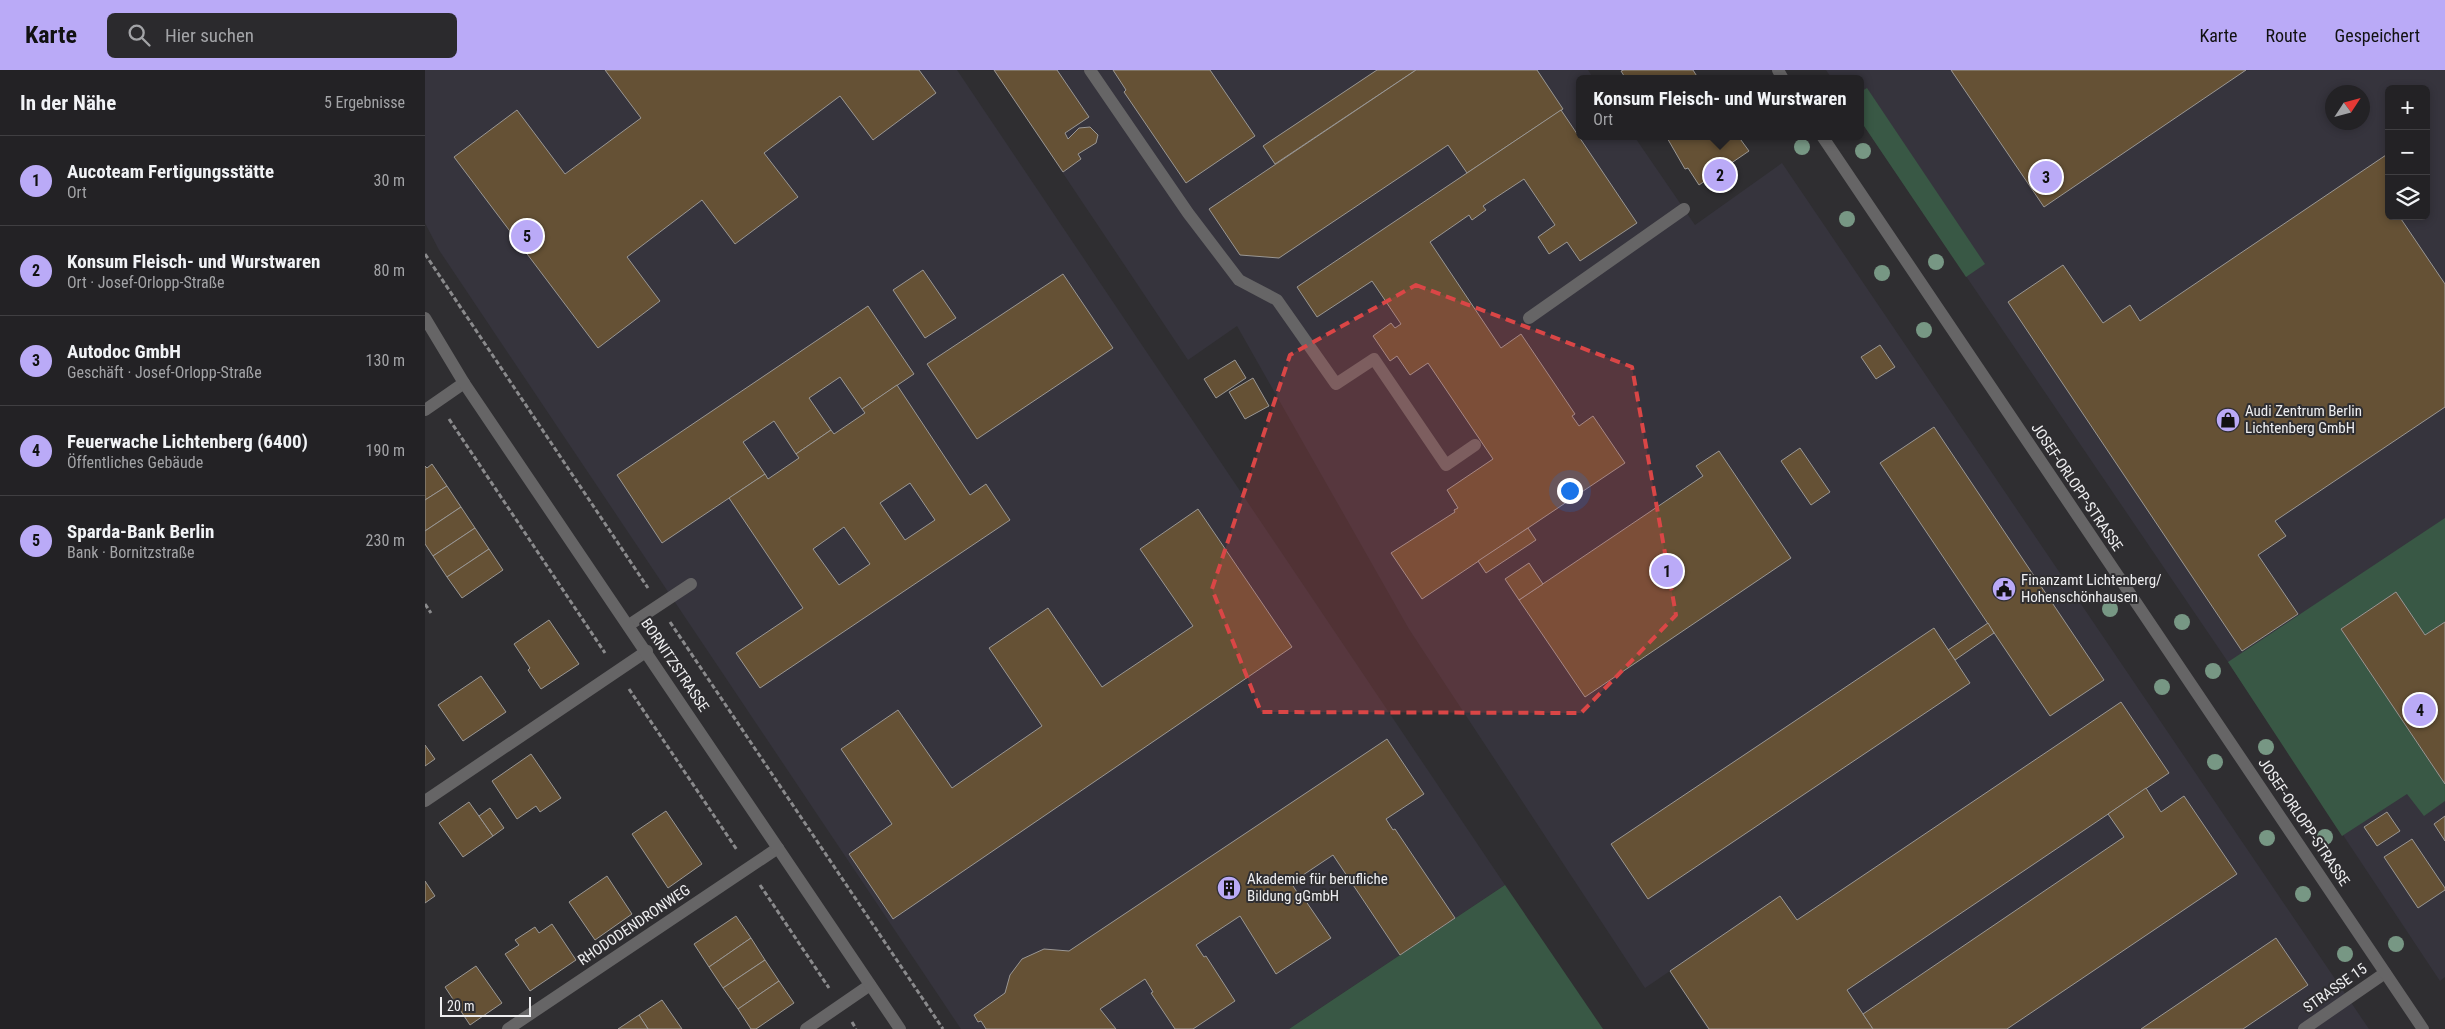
<!DOCTYPE html>
<html lang="de">
<meta charset="utf-8">
<style>
:root{--surface:#232225;--page:#2b2a2d;--text:#f1f3f6;--muted:#a3a4a7;--line:#403f42;--accent:#baaaf7}
body{margin:0;font-family:"Roboto Condensed",sans-serif;background:var(--page);color:var(--text)}
.controls{position:absolute;right:15px;top:15px;display:grid;overflow:hidden;border-radius:8px;box-shadow:0 2px 8px #0003}
.controls button{width:45px;height:45px;display:grid;place-items:center;padding:0;border:0;border-bottom:1px solid var(--line);background:var(--surface);color:var(--text);font:25px sans-serif}
.compass{position:absolute;left:1900px;top:15px;width:45px;height:45px;border-radius:50%;background:var(--surface);box-shadow:0 2px 8px #0003;rotate:54deg}
.scale{position:absolute;left:15px;bottom:12px;width:91px;box-sizing:border-box;padding-left:5px;border:2px solid #eeeef0;border-top:0;font-size:14px;line-height:18px;white-space:nowrap;color:#eeeef0;-webkit-text-stroke:4px #2f2e31;paint-order:stroke}
.you{position:absolute;left:1144px;top:420px;width:18px;height:18px;margin:-12px;border:4px solid #fff;border-radius:50%;background:#1a73e8;box-shadow:0 0 0 8px #1a73e833}
.badge{display:grid;place-items:center;width:32px;height:32px;border-radius:50%;background:var(--accent);color:#111;font-size:16px;font-weight:700}
.pin{position:absolute;translate:-50% -50%;border:2px solid #fff;box-shadow:0 1px 5px #0006}
.popup{position:absolute;left:1151px;top:5px;width:288px;height:65px;box-sizing:border-box;display:grid;place-content:center;border-radius:8px;background:var(--surface);filter:drop-shadow(0 1px 4px #0005);font-size:16px;white-space:nowrap;color:var(--muted)}
.popup b{font-size:19px;color:var(--text)}
.popup::after{content:'';position:absolute;left:50%;top:100%;margin-left:-10px;border:10px solid transparent;border-top-color:var(--surface)}
.list{margin:0;padding:0;list-style:none}
h2{display:flex;justify-content:space-between;align-items:center;height:65px;margin:0;padding:0 20px;font-size:21px}
h2 small{font-size:16px;font-weight:400;color:var(--muted)}
.list li{display:grid;grid-template-columns:32px 1fr auto;gap:15px;align-items:center;box-sizing:border-box;height:90px;padding:0 20px;border-top:1px solid var(--line)}
.list b{display:block;font-size:19px;white-space:nowrap}
.list p{margin:0;font-size:16px;white-space:nowrap;color:var(--muted)}
.list em{font-size:16px;font-style:normal;color:var(--muted)}
.icon{flex:none;width:28px;height:28px;fill:none;stroke:currentColor;stroke-width:2;stroke-linecap:round;stroke-linejoin:round}
.map{position:relative;flex:none;width:2020px;height:959px;overflow:hidden}
header{display:flex;align-items:center;gap:30px;box-sizing:border-box;height:70px;padding:0 25px;background:var(--accent);color:#111}
header strong{font-size:24px}
nav{display:flex;gap:28px;margin-inline-start:auto;font-size:18px}
.search{width:350px;height:45px;background:var(--page);display:flex;align-items:center;gap:12px;box-sizing:border-box;padding:0 18px;border-radius:8px;color:var(--muted);font-size:19px}
main{display:flex}
aside{flex:1;background:var(--surface)}
.map>svg:first-child{display:block}
.built{fill:#36343d;fill-rule:evenodd}
.green{fill:#395845}
.building{fill:#655135;stroke:#9a9794;fill-rule:evenodd}
.lines{fill:none;stroke-linecap:round;stroke-linejoin:round}
.path{stroke:#8a8a8c;stroke-width:3;stroke-dasharray:5 2.5;stroke-linecap:butt}
.service{stroke:#666566;stroke-width:12}
.minor{stroke:#666566;stroke-width:12}
.tertiary{stroke:#666566;stroke-width:12}
.tree{fill:#779784}
.marked{fill:#da4646;fill-opacity:0.2;stroke:#da4646;stroke-width:4;stroke-dasharray:10 6;stroke-linejoin:round}
.labels{text-anchor:middle;stroke-width:4;stroke-linejoin:round;paint-order:stroke}
.poi-label{font-size:15px;fill:#eeeef0;stroke:#2f2e31;text-anchor:start}
.street-label{font-size:15px;fill:#eeeef0;stroke:#2f2e31}
</style>
<header>
<strong>Karte</strong>
<div class="search"><svg class="icon" aria-label="search" viewBox="0 0 24 24"><circle cx="10" cy="10" r="6"/><path d="M15 15l6 6"/></svg>Hier suchen</div>
<nav><a>Karte</a><a>Route</a><a>Gespeichert</a></nav>
</header>
<main>
<aside>
<h2>In der Nähe<small>5 Ergebnisse</small></h2>
<ul class="list">
<li><span class="badge">1</span><div><b>Aucoteam Fertigungsstätte</b><p>Ort</p></div><em>30 m</em></li>
<li><span class="badge">2</span><div><b>Konsum Fleisch- und Wurstwaren</b><p>Ort · Josef-Orlopp-Straße</p></div><em>80 m</em></li>
<li><span class="badge">3</span><div><b>Autodoc GmbH</b><p>Geschäft · Josef-Orlopp-Straße</p></div><em>130 m</em></li>
<li><span class="badge">4</span><div><b>Feuerwache Lichtenberg (6400)</b><p>Öffentliches Gebäude</p></div><em>190 m</em></li>
<li><span class="badge">5</span><div><b>Sparda-Bank Berlin</b><p>Bank · Bornitzstraße</p></div><em>230 m</em></li>
</ul>
</aside>
<div class="map">
<svg width="2020" height="959" viewBox="0 0 2020 959">
<rect width="100%" height="100%" fill="#2f2e31"/>
<g class="built">
<polygon points="0,0 532,0 1080,815 864,959 536,959 14,180 0,153"/>
<polygon points="569,0 1163,0 1169,9 1155,9 1155,66 1209,66 1270,155 1357,93 1944,959 1282,959 1245,901 1220,918 984,559 812,256 763,290"/>
<path d="M1401 0H2020V907L2015 911 1803 592 1435 50V9H1407ZM1964 19H2001V146H1964ZM1908 22H1938V52H1908Z"/>
</g>
<g class="green">
<polygon points="1442,18 1560,194 1541,207 1435,50 1435,22"/>
<polygon points="2020,448 2020,552 2000,565 1971,522 1916,559 2020,714 2020,731 1999,746 1982,724 1917,766 1803,592"/>
<polygon points="1080,815 1178,959 864,959"/>
</g>
<g class="building">
<polygon points="180,0 494,0 511,23 448,70 415,26 339,83 373,127 310,174 277,130 202,187 235,231 173,278 29,87 92,40 140,104 216,48"/>
<polygon points="569,0 632,0 664,47 640,63 643,69 654,58 665,57 673,65 671,73 653,84 656,89 638,102"/>
<polygon points="688,0 785,0 830,66 761,113 699,22 701,20"/>
<polygon points="952,0 991,0 850,94 838,76"/>
<polygon points="991,0 1112,0 1138,39 1042,103 1023,75 854,188 815,185 784,139"/>
<polygon points="1199,0 1268,0 1273,8 1275,6 1277,9 1201,9 1196,1"/>
<polygon points="1526,0 1821,0 1619,137"/>
<polygon points="1136,40 1212,153 1155,191 1142,172 1124,184 1113,167 1130,155 1099,109 1058,136 1061,140 1047,150 1044,145 1005,172 1076,278 1096,264 1150,344 1147,346 1154,356 1168,346 1200,393 997,529 966,483 1030,442 1029,440 1033,438 1022,420 1068,389 1003,293 985,305 972,286 965,291 948,266 966,253 970,258 976,254 947,211 892,247 872,217"/>
<polygon points="1241,66 1313,66 1324,81 1274,115 1263,98 1260,99"/>
<polygon points="1964,83 1964,146 1974,146 2020,214 2020,337 1850,451 1861,466 1833,485 1873,544 1817,581 1583,232 1638,195 1678,253 1705,235 1715,251"/>
<polygon points="498,200 531,248 500,268 468,220"/>
<polygon points="638,204 688,278 552,369 502,294"/>
<polygon points="443,236 489,304 437,339 415,307 384,328 406,360 371,384 349,351 318,372 340,404 237,473 192,405"/>
<polygon points="1455,275 1470,297 1451,309 1436,287"/>
<polygon points="810,290 821,308 791,328 779,309"/>
<polygon points="828,308 844,336 820,349 804,322"/>
<path d="M472 315 545 425 561 414 585 450 335 618 311 583 378 538 304 428 340 404 343 409 374 388 371 384 406 360 409 364 440 343 437 339ZM485 413 510 450 480 470 455 433ZM419 457 445 494 414 515 388 479Z"/>
<polygon points="1509,357 1679,610 1625,646 1455,393"/>
<polygon points="1375,378 1405,422 1386,435 1356,391"/>
<polygon points="1294,381 1366,488 1160,627 1094,530 1278,406 1271,396"/>
<polygon points="7,394 22,416 0,430 0,396 2,398"/>
<polygon points="22,416 36,437 0,461 0,430"/>
<polygon points="36,437 50,458 8,486 0,474 0,461"/>
<polygon points="773,439 867,577 468,849 424,784 467,754 416,679 473,640 527,718 617,656 564,578 623,538 677,617 768,556 715,479"/>
<polygon points="50,458 64,479 22,507 8,486"/>
<polygon points="1103,458 1111,470 1061,503 1053,491"/>
<polygon points="64,479 78,500 37,528 22,507"/>
<polygon points="1104,493 1118,514 1094,530 1080,509"/>
<polygon points="1971,522 2000,565 2020,552 2020,714 1916,559"/>
<polygon points="124,550 154,594 116,619 103,600 105,598 89,574"/>
<polygon points="1563,553 1569,563 1530,590 1523,580"/>
<polygon points="1509,558 1545,613 1223,829 1186,774"/>
<polygon points="56,606 81,642 38,671 13,635"/>
<polygon points="1696,632 1744,703 1422,920 1448,959 1284,959 1245,901 1355,826 1372,850"/>
<polygon points="962,669 999,724 961,749 968,760 970,759 1030,848 975,885 908,785 866,813 874,825 876,824 906,868 851,904 815,846 771,875 779,887 781,886 810,931 768,959 750,959 726,923 728,922 720,909 675,939 691,959 561,959 556,951 553,952 549,945 580,923 585,905 597,889 619,879 644,881"/>
<polygon points="0,675 10,689 0,696"/>
<polygon points="106,684 136,728 115,742 111,736 92,749 67,711"/>
<polygon points="1721,718 1736,742 1759,726 1812,804 1582,959 1448,959 1438,944 1699,767 1683,744"/>
<polygon points="44,732 68,766 38,787 14,753"/>
<polygon points="65,738 79,758 68,766 54,746"/>
<polygon points="241,741 277,794 243,818 207,764"/>
<polygon points="1962,742 1975,761 1952,776 1939,757"/>
<polygon points="2020,746 2020,771 2009,754"/>
<polygon points="1987,769 2020,818 2020,820 1993,838 1959,787"/>
<polygon points="182,806 207,844 170,870 144,832"/>
<polygon points="0,811 10,826 0,833"/>
<polygon points="311,846 326,868 284,897 269,874"/>
<polygon points="127,854 151,890 105,921 80,884 94,875 90,870 110,857 114,863"/>
<polygon points="326,868 340,890 298,918 284,897"/>
<polygon points="1851,868 1883,915 1818,959 1716,959"/>
<polygon points="340,890 354,911 313,939 298,918"/>
<polygon points="51,896 77,933 45,955 20,917"/>
<polygon points="354,911 369,933 331,959 326,959 313,939"/>
<polygon points="237,930 257,959 223,959 214,945"/>
<polygon points="214,945 223,959 193,959"/>
</g>
<g class="lines">
<g class="path">
<polyline points="0,184 223,518"/>
<polyline points="24,349 180,583"/>
<polyline points="0,534 6,543"/>
<polyline points="245,552 518,959"/>
<polyline points="204,619 312,780"/>
<polyline points="335,815 404,918"/>
<polyline points="427,952 431,959"/>
</g>
<g class="service">
<polyline points="665,0 763,143 814,210 852,230 911,314 949,289 1021,395 1050,375"/>
<polyline points="1104,248 1259,139"/>
<polyline points="0,340 39,313"/>
<polyline points="204,555 266,514"/>
<polyline points="0,731 222,581"/>
<polyline points="83,959 353,778"/>
<polyline points="381,959 445,915"/>
<polyline points="1879,959 1960,903"/>
</g>
<polyline class="minor" points="0,248 39,313 475,959"/>
<g class="tertiary">
<polyline points="1353,0 1358,9"/>
<polyline points="1397,66 1998,959"/>
</g>
</g>
<g class="tree">
<circle cx="1377" cy="77" r="8"/>
<circle cx="1438" cy="81" r="8"/>
<circle cx="1422" cy="149" r="8"/>
<circle cx="1511" cy="192" r="8"/>
<circle cx="1457" cy="203" r="8"/>
<circle cx="1499" cy="260" r="8"/>
<circle cx="1685" cy="539" r="8"/>
<circle cx="1757" cy="552" r="8"/>
<circle cx="1788" cy="601" r="8"/>
<circle cx="1737" cy="617" r="8"/>
<circle cx="1841" cy="677" r="8"/>
<circle cx="1790" cy="692" r="8"/>
<circle cx="1900" cy="767" r="8"/>
<circle cx="1842" cy="768" r="8"/>
<circle cx="1878" cy="824" r="8"/>
<circle cx="1971" cy="874" r="8"/>
<circle cx="1920" cy="884" r="8"/>
</g>
<path class="marked" d="M991 215 1207 297 1251 545 1156 643 836 642 787 519 865 285Z"/>
<defs>
<g id="shop-disc" transform="scale(1.25)"><circle r="9.5" fill="#baaaf7" stroke="#2f2e31"/><path d="M-5-2.5h2.3a2.7 3.5 0 0 1 5.4 0H5L5.5 6h-11ZM-1.5-2.5h3a1.5 2.3 0 0 0-3 0Z" fill="#111"/></g>
<g id="civic-disc" transform="scale(1.25)"><circle r="9.5" fill="#baaaf7" stroke="#2f2e31"/><path d="M-.6-6.5H3V-4.5H.6V-3L4-1V1h2V6H-6V1h2V-1L-.6-3ZM-1.2 2.5V6h2.4V2.5Z" fill="#111"/></g>
<g id="building-disc" transform="scale(1.25)"><circle r="9.5" fill="#baaaf7" stroke="#2f2e31"/><path d="M-4-6H4V6H1V3H-1V6H-4ZM-2.5-4.3h1.7v1.8h-1.7ZM.8-4.3h1.7v1.8H.8ZM-2.5-1h1.7V.8h-1.7ZM.8-1h1.7V.8H.8Z" fill="#111"/></g>
</defs>
<g fill-rule="evenodd">
<use href="#shop-disc" x="1803" y="350"/>
<use href="#civic-disc" x="1579" y="519"/>
<use href="#building-disc" x="804" y="818"/>
</g>
<g class="labels">
<g class="poi-label">
<text x="1820" y="346">Audi Zentrum Berlin<tspan x="1820" dy="17">Lichtenberg GmbH</tspan></text>
<text x="1596" y="515">Finanzamt Lichtenberg/<tspan x="1596" dy="17">Hohenschönhausen</tspan></text>
<text x="822" y="814">Akademie für berufliche<tspan x="822" dy="17">Bildung gGmbH</tspan></text>
</g>
<g class="street-label">
<text transform="translate(1652 417) rotate(56)" y="5">JOSEF-ORLOPP-STRASSE</text>
<text transform="translate(250 595) rotate(56)" y="5">BORNITZSTRASSE</text>
<text transform="translate(1879 752) rotate(56)" y="5">JOSEF-ORLOPP-STRASSE</text>
<text transform="translate(209 855) rotate(-34)" y="5">RHODODENDRONWEG</text>
<text transform="translate(1910 918) rotate(-35)" y="5">STRASSE 15</text>
</g>
</g>
</svg>
<div class="controls">
<button>+</button>
<button>−</button>
<button><svg class="icon" aria-label="layers" viewBox="0 0 24 24"><path d="M12 4l9 5-9 5-9-5zM3 14l9 5 9-5"/></svg></button>
</div>
<svg class="compass" viewBox="-18 -18 36 36"><path d="M0-13l5 13h-10z" fill="#e53935"/><path d="M0 13l5-13h-10z" fill="#a3a4a7"/></svg>
<div class="scale">20 m</div>
<div class="you"></div>
<div class="pin badge" style="left:1242px;top:501px">1</div>
<div class="pin badge" style="left:1295px;top:105px">2</div>
<div class="popup"><b>Konsum Fleisch- und Wurstwaren</b>Ort</div>
<div class="pin badge" style="left:1621px;top:107px">3</div>
<div class="pin badge" style="left:1995px;top:640px">4</div>
<div class="pin badge" style="left:102px;top:166px">5</div>
</div>
</main>
